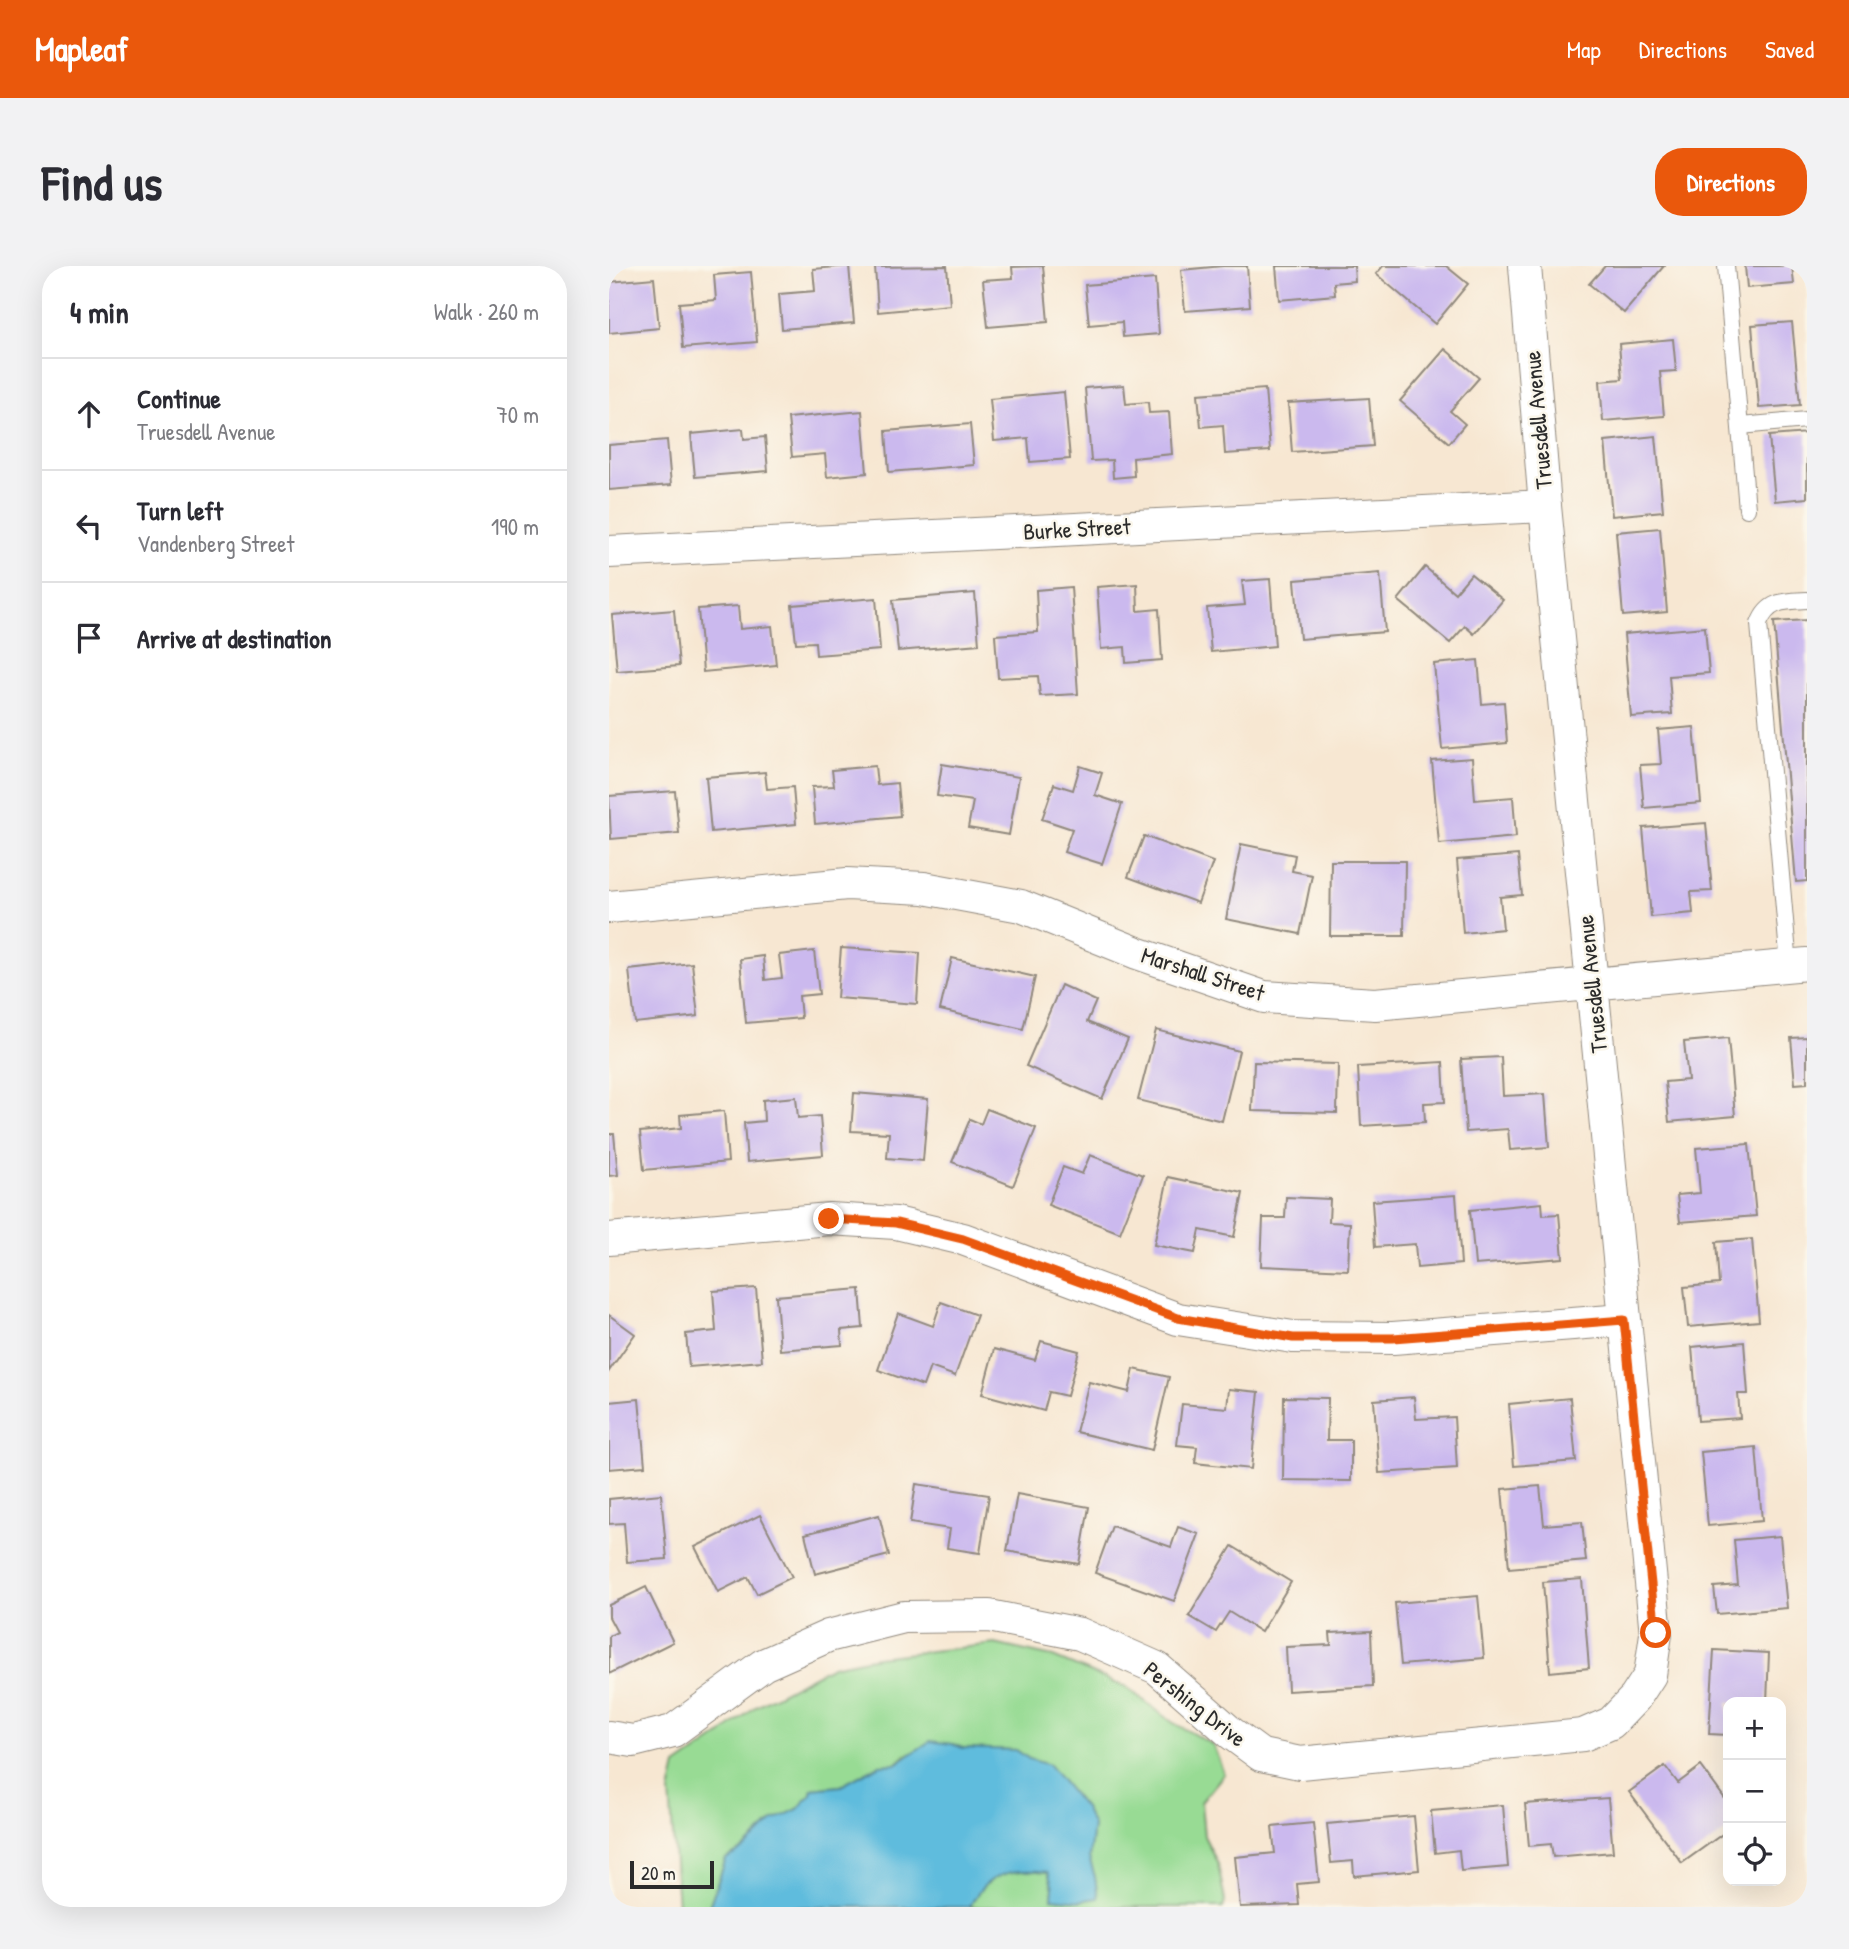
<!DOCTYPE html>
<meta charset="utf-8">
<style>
:root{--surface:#fff;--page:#f2f2f3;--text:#2b2b33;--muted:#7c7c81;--line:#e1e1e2;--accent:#ea580c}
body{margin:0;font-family:"Patrick Hand",sans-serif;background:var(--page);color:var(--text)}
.controls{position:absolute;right:21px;bottom:21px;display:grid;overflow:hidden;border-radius:14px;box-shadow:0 7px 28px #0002}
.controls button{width:63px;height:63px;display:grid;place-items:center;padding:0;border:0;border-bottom:2px solid var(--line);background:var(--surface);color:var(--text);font:35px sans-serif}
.scale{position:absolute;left:21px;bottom:18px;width:84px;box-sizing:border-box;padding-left:7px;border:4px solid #2b2b2b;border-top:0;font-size:19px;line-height:24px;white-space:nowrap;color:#2b2b2b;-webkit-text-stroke:5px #fbf7ec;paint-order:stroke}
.stop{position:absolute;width:21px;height:21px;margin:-16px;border:5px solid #ea580c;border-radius:50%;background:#fff}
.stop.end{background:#ea580c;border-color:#fff;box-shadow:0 2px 7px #0008}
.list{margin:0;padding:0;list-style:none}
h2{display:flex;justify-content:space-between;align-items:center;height:91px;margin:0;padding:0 28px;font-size:30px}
h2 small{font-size:23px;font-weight:400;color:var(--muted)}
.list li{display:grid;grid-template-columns:46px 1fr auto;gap:21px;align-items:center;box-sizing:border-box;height:112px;padding:0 28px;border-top:2px solid var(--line)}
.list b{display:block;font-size:26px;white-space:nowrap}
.list p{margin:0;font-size:23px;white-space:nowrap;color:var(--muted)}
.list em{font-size:23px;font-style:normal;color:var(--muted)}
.icon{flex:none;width:38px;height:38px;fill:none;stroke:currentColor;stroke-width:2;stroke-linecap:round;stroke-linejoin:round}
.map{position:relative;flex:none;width:1198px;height:1641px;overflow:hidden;border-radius:28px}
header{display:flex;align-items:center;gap:42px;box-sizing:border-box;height:98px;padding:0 35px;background:var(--accent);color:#fff}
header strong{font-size:33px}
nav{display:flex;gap:38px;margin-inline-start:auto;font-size:24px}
.intro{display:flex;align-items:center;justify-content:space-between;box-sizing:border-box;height:168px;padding:0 42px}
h1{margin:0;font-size:49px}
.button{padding:18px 32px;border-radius:28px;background:var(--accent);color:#fff;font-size:24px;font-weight:700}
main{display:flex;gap:42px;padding:0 42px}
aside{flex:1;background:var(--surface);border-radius:28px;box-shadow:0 7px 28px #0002}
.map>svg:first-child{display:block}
.green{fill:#98db94;stroke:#628360;stroke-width:2}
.water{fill:#5fbcdd;stroke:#457484;stroke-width:2}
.building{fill:#cbb9ee}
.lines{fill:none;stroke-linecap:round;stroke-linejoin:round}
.service-casing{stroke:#91897e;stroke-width:18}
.minor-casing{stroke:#91897e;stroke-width:34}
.service{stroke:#fff;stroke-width:16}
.minor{stroke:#fff;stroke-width:32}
.route{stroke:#ea580c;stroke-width:9}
.labels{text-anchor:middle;stroke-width:5;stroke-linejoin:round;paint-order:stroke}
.street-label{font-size:23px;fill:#2b2b2b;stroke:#fbf7ec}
</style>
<header>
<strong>Mapleaf</strong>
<nav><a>Map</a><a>Directions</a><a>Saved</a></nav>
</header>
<div class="intro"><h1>Find us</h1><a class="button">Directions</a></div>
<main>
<aside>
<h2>4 min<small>Walk · 260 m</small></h2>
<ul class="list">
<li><svg class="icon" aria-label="ahead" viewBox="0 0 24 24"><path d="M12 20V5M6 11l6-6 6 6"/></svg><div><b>Continue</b><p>Truesdell Avenue</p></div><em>70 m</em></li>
<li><svg class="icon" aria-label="left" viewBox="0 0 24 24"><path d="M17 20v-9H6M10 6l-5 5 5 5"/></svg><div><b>Turn left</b><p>Vandenberg Street</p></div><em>190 m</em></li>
<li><svg class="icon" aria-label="arrive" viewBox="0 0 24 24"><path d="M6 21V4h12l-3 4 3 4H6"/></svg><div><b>Arrive at destination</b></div></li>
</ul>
</aside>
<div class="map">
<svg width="1198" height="1641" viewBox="0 0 1198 1641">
<rect width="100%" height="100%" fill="#fbf7ec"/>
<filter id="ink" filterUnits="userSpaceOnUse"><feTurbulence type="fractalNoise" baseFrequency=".0143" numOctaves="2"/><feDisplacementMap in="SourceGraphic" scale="14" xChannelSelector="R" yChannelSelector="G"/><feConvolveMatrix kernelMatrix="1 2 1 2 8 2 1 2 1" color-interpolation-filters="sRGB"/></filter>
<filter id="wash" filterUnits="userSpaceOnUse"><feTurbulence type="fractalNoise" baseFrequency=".00686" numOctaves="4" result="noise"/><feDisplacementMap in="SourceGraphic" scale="28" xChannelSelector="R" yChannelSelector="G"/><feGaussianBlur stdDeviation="1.57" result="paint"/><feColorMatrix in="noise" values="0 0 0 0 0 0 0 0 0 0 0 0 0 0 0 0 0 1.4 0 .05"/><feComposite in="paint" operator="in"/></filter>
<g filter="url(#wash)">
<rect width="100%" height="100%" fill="#f7e7d2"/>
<path class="green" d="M386 1378 444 1391 517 1421 563 1456 604 1479 615 1508 592 1536 595 1570 609 1598 616 1635 614 1641H361C376 1606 405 1602 439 1606L444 1622 443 1632 486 1611 480 1592 484 1560 475 1542 440 1499 420 1493 407 1484 354 1482 343 1478 297 1489 287 1498 271 1499 232 1520 203 1523 202 1528 189 1543 164 1555 136 1582 117 1593 100 1641H69L61 1526 67 1500 109 1471 147 1440 223 1400 268 1391Z"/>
<path class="water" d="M321 1475 343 1478 354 1482 407 1484 420 1493 440 1499 475 1542 484 1560 480 1592 486 1611 489 1632 470 1635 443 1632 444 1622 439 1606C405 1602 376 1606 361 1641H100L117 1593 136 1582 164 1555 189 1543 202 1528 203 1523 232 1520 271 1499 287 1498Z"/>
<g id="blocks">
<g class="building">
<polygon points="240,0 245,57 173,63 170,28 206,25 204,3"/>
<polygon points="338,0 341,39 269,46 266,1"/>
<polygon points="434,0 439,56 379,61 374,14 404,12 403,1"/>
<polygon points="614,0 638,0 641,40 576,45 572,4"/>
<polygon points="667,0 745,0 746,15 725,17 726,29 670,34"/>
<polygon points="774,0 837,0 859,18 826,58 767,8"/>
<polygon points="996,0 1055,0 1015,47 980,18"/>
<polygon points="1136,0 1183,0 1185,18 1138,22"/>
<polygon points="142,6 148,76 74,82 70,37 107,34 105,9"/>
<polygon points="45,12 50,62 0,67 0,16"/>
<polygon points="546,13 550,68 514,71 513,56 480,59 476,19"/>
<polygon points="1183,56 1191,139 1150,142 1143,59"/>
<polygon points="1064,73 1067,105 1051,106 1055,150 994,155 991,115 1013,113 1010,78"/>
<polygon points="836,83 870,112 841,145 856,158 840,177 791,135"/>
<polygon points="515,119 517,138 539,136 540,147 560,146 563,188 524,192 525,210 504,212 503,194 482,195 476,122"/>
<polygon points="656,123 661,185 616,188 614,159 592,161 589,128"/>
<polygon points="455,126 461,193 421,196 419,172 385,175 381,133"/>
<polygon points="760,132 764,180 683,186 679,137"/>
<polygon points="253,145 258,207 218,211 216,188 183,191 179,152"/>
<polygon points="361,158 365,199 280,206 277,165"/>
<polygon points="134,163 135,173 156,171 159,205 86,211 82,168"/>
<polygon points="1198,167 1198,232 1166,235 1160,170"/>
<polygon points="1047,170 1054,245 1003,250 996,175"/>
<polygon points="58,174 62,219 0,224 0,179"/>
<polygon points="1051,262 1058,346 1014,350 1007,266"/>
<polygon points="816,301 846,327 862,308 894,334 865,368 856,360 841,377 789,334"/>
<polygon points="771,307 776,366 691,373 686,314"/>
<polygon points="661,313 666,380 602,386 598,342 636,339 633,315"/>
<polygon points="528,318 529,345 550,343 553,394 517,397 516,381 492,383 488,321"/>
<polygon points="462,321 469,428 431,430 429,410 389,412 386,369 429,366 427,324"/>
<polygon points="366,327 370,378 289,385 284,334"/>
<polygon points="267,332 271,384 207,389 206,376 187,377 183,339"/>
<polygon points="129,340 131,363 163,360 167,399 94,406 89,343"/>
<polygon points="65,344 70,400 8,405 3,349"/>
<polygon points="1198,354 1198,615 1187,616 1165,356"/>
<polygon points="1096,361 1100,407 1060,410 1063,448 1022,451 1015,368"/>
<polygon points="869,394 873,438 895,436 898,477 833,483 825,398"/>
<polygon points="1085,461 1092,537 1035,542 1031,499 1052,498 1049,464"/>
<polygon points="863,492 866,534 904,531 907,571 830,578 823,495"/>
<polygon points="333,498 410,511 400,569 359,562 364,535 328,530"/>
<polygon points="266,500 268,519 288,517 291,550 206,558 203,521 225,520 223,504"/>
<polygon points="471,500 493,507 486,529 513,538 493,598 455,586 463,563 433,553 445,518 464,524"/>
<polygon points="156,506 158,523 184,521 187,558 102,566 97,511"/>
<polygon points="66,525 70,567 2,573 0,530"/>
<polygon points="1097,557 1103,625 1082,626 1084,647 1042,651 1034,562"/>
<polygon points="535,570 604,596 589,637 519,611"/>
<polygon points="632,578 686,589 683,605 703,609 691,668 617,653"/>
<polygon points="909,589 913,629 891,631 894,663 854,667 848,594"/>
<polygon points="722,595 796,595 795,670 721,670"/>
<polygon points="232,682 311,687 308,738 228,732"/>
<polygon points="205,685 210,728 190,730 192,752 137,757 131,693 154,690 156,714 173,712 170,689"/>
<polygon points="343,692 426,711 414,763 331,744"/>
<polygon points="83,697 89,750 26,757 20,704"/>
<polygon points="452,719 487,735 478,756 519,773 493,833 417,800"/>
<polygon points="547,764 630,785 613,855 529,834"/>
<polygon points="1198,771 1198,817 1186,818 1182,772"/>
<polygon points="1119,772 1126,850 1060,856 1056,816 1079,814 1075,776"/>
<polygon points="892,791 894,830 936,828 940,881 901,884 899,863 857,866 852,793"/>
<polygon points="645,796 729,798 728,847 643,845"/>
<polygon points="834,796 836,836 815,837 816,856 752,860 749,801"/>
<polygon points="245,827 319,833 314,895 278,892 280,867 242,865"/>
<polygon points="187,831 189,852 211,850 214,889 138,896 135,857 155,855 154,834"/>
<polygon points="378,843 427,862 404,920 343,896 361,853 372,858"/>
<polygon points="115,845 119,896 35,904 31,866 72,862 71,849"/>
<polygon points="0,868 5,868 9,909 0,910"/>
<polygon points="1140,878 1147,950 1071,956 1068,929 1091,927 1087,882"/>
<polygon points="481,889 534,909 511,967 439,939 454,901 473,908"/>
<polygon points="559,911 634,927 625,971 591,964 586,987 545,979"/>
<polygon points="847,929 852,998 808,1002 806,978 766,981 763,935"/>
<polygon points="677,931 721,933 720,956 741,957 739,1004 652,1000 654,952 676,952"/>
<polygon points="933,937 934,949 950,948 954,992 866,999 861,944"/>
<polygon points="1143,973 1150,1055 1079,1061 1075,1021 1110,1018 1107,976"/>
<polygon points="147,1022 153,1095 80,1101 77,1068 107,1065 104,1025"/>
<polygon points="251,1023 254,1062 232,1064 233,1079 171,1084 167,1030"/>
<polygon points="332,1036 368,1049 346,1110 321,1101 314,1120 269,1104 289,1047 324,1060"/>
<polygon points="0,1049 26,1068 0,1105"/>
<polygon points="432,1075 470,1085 458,1130 440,1126 435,1145 373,1128 385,1083 426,1094"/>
<polygon points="1135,1076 1139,1128 1129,1128 1131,1152 1089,1155 1083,1081"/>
<polygon points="525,1103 560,1111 543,1184 467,1166 480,1116 520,1126"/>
<polygon points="620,1123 650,1126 642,1203 586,1197 588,1181 568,1179 573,1138 618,1142"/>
<polygon points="675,1131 719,1132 718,1174 742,1174 742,1215 674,1214"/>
<polygon points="805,1131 807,1153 845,1151 848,1202 770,1207 765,1134"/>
<polygon points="961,1132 967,1195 905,1200 900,1138"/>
<polygon points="30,1133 36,1200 0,1203 0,1136"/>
<polygon points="1147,1181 1153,1255 1099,1260 1092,1186"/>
<polygon points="307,1218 380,1229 371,1287 338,1282 341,1263 301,1257"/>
<polygon points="931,1220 935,1259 973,1256 977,1295 900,1302 893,1223"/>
<polygon points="52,1228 58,1293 18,1296 15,1257 0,1258 0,1233"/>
<polygon points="408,1228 480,1241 470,1298 398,1285"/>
<polygon points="151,1249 183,1311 148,1328 139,1311 109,1326 86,1281"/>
<polygon points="270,1249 280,1289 206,1308 196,1268"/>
<polygon points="503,1260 562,1281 569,1261 590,1268 565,1335 486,1307"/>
<polygon points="1171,1270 1178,1342 1108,1348 1105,1321 1129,1319 1125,1274"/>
<polygon points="623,1280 682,1316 652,1366 620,1346 607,1366 580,1350"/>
<polygon points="973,1313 980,1402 941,1406 934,1316"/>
<polygon points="37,1321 64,1376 0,1408 0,1370 8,1366 0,1351 0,1339"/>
<polygon points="869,1330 875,1392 792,1399 786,1337"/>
<polygon points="762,1365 764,1420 679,1425 677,1381 722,1379 721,1367"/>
<polygon points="1105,1384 1160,1387 1158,1436 1119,1436 1119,1469 1100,1468"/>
<polygon points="1056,1500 1069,1517 1092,1500 1119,1537 1119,1564 1073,1597 1020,1526"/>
<polygon points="999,1532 1004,1586 944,1591 942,1578 920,1580 916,1538"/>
<polygon points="894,1539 899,1601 852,1605 850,1584 826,1587 822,1545"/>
<polygon points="805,1550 810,1604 745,1610 744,1595 722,1597 718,1558"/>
<polygon points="704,1557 710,1616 688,1618 690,1639 631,1641 626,1591 666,1587 663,1561"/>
</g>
</g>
</g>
<g filter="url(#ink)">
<use href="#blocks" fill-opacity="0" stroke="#91897e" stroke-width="2"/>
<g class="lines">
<g class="service-casing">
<g id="service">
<polyline points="1117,0 1138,243"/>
<polyline points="1131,160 1198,154"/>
<path d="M1180 700 1150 358C1159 334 1176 335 1198 334"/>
</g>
</g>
<g class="minor-casing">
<g id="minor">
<polyline points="0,286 936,240"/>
<polyline points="0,641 238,618 315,622 412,640 528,687 655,731 766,738 1198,698"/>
<polyline points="0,973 220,953 287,957 354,973 569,1053 684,1071 784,1072 1015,1054"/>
<polyline points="0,1471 24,1475 64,1465 154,1399 219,1370 295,1351 380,1350 471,1368 548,1402 622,1467 652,1489 691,1497 974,1469 1002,1457 1026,1432 1041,1409 1047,1368 936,240 916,0"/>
</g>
</g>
<use href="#service" class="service"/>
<use href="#minor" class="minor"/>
</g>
</g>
<g class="lines" filter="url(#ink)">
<polyline class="route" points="220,953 287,957 354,973 569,1052 684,1072 784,1072 1015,1054 1047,1367"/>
</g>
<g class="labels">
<g class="street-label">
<text transform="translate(929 154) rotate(-95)" y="8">Truesdell Avenue</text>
<text transform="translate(468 263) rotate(-3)" y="8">Burke Street</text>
<text transform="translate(594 708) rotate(18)" y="8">Marshall Street</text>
<text transform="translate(983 718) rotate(-96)" y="8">Truesdell Avenue</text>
<text transform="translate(586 1438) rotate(38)" y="8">Pershing Drive</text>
</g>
</g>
</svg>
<div class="controls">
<button>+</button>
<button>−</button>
<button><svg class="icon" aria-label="locate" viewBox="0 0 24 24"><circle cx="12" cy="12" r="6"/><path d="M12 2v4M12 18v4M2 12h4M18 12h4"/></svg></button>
</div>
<div class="scale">20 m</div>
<div class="stop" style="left:1047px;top:1367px"></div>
<div class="stop end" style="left:220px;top:953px"></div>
</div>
</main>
